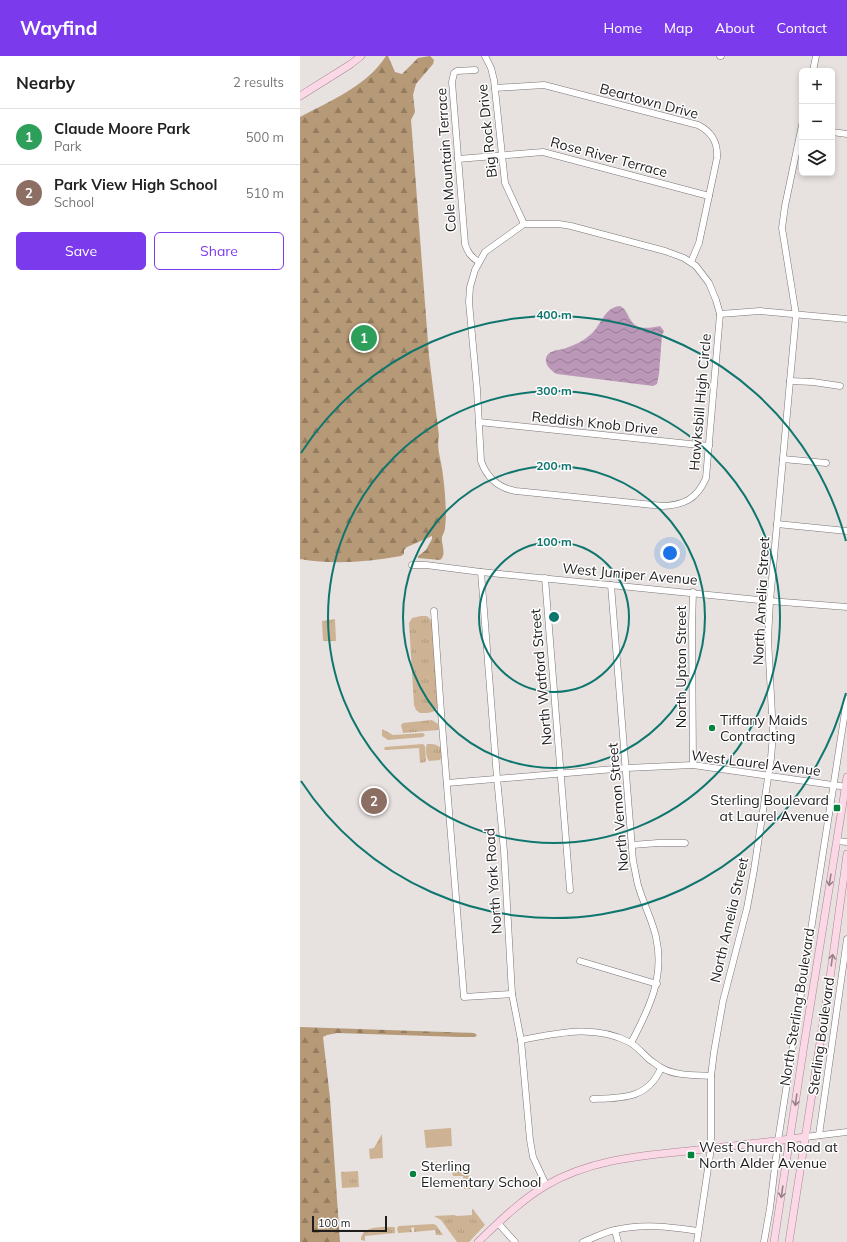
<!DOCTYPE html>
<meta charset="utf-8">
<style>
:root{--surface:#fff;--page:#f2f2f2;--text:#222;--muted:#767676;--line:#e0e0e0;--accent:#7c3aed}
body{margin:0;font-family:Mulish,sans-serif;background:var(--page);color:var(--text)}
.controls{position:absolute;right:12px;top:12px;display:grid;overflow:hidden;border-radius:6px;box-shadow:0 2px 6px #0003}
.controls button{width:36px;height:36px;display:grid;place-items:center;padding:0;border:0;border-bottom:1px solid var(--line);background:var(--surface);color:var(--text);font:20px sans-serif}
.scale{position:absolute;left:12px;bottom:10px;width:75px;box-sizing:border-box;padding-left:4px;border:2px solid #1f1c1c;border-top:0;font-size:11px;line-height:14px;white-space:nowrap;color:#1f1c1c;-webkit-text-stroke:3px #fff;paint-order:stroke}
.you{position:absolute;left:370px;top:497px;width:14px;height:14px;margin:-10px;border:3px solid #fff;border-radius:50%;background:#1a73e8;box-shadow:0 0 0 6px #1a73e833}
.badge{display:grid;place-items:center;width:26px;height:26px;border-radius:50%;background:var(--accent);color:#fff;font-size:13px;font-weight:700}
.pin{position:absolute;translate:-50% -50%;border:2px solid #fff;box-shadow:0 1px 4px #0006}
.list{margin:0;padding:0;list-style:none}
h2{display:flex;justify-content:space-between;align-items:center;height:52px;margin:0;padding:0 16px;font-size:17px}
h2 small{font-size:13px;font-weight:400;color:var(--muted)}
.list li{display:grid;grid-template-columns:26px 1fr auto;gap:12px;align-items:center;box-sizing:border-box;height:56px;padding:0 16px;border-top:1px solid var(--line)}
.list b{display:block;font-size:15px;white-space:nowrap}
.list p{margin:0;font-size:13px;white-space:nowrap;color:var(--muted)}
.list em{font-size:13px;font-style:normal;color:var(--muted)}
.actions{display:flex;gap:8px;padding:12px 16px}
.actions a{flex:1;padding:9px 0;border:1px solid var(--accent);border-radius:6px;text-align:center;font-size:14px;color:var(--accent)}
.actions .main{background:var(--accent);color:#fff}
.icon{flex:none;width:22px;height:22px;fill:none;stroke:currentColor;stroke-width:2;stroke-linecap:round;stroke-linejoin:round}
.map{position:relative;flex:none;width:547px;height:1186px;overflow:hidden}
header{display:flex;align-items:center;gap:24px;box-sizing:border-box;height:56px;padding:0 20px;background:var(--accent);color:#fff}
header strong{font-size:19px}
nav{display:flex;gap:22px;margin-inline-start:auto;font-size:14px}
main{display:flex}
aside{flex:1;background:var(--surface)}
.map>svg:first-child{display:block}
.grass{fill:url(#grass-tufts)}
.forest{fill:url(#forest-firs)}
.pitch{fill:#cdb394}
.water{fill:url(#water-waves)}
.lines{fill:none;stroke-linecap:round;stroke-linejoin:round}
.minor-casing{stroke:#7a7474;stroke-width:7}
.major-casing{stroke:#ad8593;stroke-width:8}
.minor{stroke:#fff;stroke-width:6}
.major{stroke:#fbd8e5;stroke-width:7}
.oneway{stroke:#98838b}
.ring{fill:none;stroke:#0f766e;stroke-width:2}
.poi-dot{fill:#05823b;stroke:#fff;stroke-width:1.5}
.labels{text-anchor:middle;stroke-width:3;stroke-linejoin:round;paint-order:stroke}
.street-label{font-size:14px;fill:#1f1c1c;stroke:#fff}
.poi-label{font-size:14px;fill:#1f1c1c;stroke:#fff;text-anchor:start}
.centre{fill:#0f766e;stroke:#fff;stroke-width:2}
.ring-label{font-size:12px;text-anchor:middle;font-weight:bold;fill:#0f766e;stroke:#fff;stroke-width:3;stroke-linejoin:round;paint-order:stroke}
</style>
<header>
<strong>Wayfind</strong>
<nav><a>Home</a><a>Map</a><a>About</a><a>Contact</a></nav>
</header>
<main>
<aside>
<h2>Nearby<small>2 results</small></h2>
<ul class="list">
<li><span class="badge" style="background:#2e9e5b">1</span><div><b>Claude Moore Park</b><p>Park</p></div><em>500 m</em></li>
<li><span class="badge" style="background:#8d6e63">2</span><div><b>Park View High School</b><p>School</p></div><em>510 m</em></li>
</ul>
<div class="actions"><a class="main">Save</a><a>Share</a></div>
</aside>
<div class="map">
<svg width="547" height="1186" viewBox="0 0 547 1186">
<defs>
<pattern id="grass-tufts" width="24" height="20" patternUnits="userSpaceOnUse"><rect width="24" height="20" fill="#cdb394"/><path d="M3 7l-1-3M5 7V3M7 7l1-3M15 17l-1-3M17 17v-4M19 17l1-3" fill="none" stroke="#b0997f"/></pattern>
<pattern id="forest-firs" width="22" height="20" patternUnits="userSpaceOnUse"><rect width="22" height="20" fill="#b69976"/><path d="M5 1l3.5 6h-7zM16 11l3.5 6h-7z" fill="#937c60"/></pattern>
<pattern id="water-waves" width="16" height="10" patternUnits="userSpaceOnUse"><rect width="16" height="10" fill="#bb98b7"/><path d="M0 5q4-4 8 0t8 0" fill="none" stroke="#977b94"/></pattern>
</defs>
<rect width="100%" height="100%" fill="#e7e1e0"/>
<g class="grass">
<path d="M121 560H127L132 565 138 651C133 658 128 657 120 657L116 654 114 649 109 567 112 562Z"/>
<polygon points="35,563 36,585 23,585 22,565"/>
<polygon points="132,664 138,668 139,673 138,674 103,677 101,669 103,667"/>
<polygon points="82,673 93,679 123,677 125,679 123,681 88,684 82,680"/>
<polygon points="123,688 125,690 126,704 125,706 120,707 119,692 85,694 84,693 85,691"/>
<path d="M127 688C138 687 146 692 140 704L129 705C126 702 125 692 127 688Z"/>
<polygon points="82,1078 83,1102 70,1103 69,1093 74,1092"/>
<polygon points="152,1114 168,1114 171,1133 164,1133 163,1120 153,1120"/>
<polygon points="58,1115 59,1131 42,1132 41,1116"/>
<polygon points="172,1153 173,1153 185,1169 169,1186 157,1186 141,1164 134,1160 154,1159 157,1160 172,1159"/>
<polygon points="133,1168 136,1169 143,1179 136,1179 135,1174 114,1176 114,1171 111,1172 112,1176 98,1177 97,1172 99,1170"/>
<path d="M94 1171 95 1172V1177L65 1180V1185L61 1184C61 1169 83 1171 94 1171Z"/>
</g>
<g class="forest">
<path d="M86 0H88L95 16 102 18 118 2 130 0 134 4 133 8 116 28 113 39 115 56 111 64 129 300 139 380C136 393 142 406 143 420 145 435 147 457 145 472 145 475 143 478 142 481 141 488 147 499 140 504L118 502V500L126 494 132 483V480L107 491 104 494V498L101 500C68 506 33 509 0 503V61C30 45 67 30 86 0Z"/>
<polygon points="0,971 174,977 177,979 175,981 160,981 37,977 27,979 23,981 30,1042 40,1186 0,1186"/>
</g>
<polygon class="pitch" points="151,1072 152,1090 126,1092 124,1074"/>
<path class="water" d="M320 250C326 253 327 258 330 263 336 275 349 272 360 270L364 275 362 279 359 318 357 328 353 330 257 318C249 314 240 303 251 296 255 294 261 294 266 292 275 289 283 285 290 279 303 268 303 252 320 250Z"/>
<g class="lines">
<g class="minor-casing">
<g id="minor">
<polyline points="185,0 191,12 194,24 205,127 224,168"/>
<polyline points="420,0 421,0"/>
<path d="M175 14 157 15 154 17 152 26 165 188C168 197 171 201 179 206"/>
<polyline points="513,15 516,0"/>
<path d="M195 32 244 29 398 69C412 76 418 86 417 102L399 187 391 206"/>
<polyline points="532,76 547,78"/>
<polyline points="158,103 243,96 409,140"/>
<path d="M224 168H259L271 170 365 195 384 202 396 210 409 227 416 244 420 258 406 422C397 443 384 449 363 450L216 435C198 432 187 422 181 405L177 333 169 246 170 231 175 214 185 196Z"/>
<polyline points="420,258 460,255 547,263"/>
<polyline points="490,325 513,326 540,330"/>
<polyline points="179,366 409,390"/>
<polyline points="483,403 526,407"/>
<polyline points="477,468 547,475"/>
<polyline points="112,509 126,509 181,516 470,545 547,551"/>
<polyline points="181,516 197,722 204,795 212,938 221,984 230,1084 233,1101 246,1129"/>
<polyline points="245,522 270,834"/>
<path d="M311 529 333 805C335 813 336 821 338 829 343 847 352 863 356 881 365 921 349 953 331 987"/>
<polyline points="393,536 392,569 393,709"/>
<polyline points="134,555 141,656 164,941 212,938"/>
<polyline points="147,727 326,712 393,709 547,731"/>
<polyline points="537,785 547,786"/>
<polyline points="332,789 358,787 385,787"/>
<polyline points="280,905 357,928"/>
<path d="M221 984C258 977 294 968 329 986 337 990 343 998 350 1004 353 1006 357 1009 360 1011 374 1020 395 1019 411 1020"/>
<path d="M293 1043C322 1042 348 1043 361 1012"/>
<polyline points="519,1079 547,883"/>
<polyline points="505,1081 547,1076"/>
<polyline points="198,1167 215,1186"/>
<polyline points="315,1174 318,1186"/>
<path d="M283 1186C294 1182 304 1176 315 1174 343 1167 371 1171 398 1175"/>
<polyline points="397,1186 411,1092 411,1020 414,996 423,945 447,852 454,814 471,702 473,678 468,583 470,545 496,259 482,172 485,150 502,69"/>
<polyline points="464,1186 470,1152 478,1085 547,643"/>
</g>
</g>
<g class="major-casing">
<g id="major">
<polyline points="0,40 51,8 61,0"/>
<path d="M178 1186C199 1166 220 1145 245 1130 289 1104 338 1100 388 1095 427 1090 466 1087 505 1081"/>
<polyline points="474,1186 504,989 547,721"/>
<polyline points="489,1186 530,922 547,798"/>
</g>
</g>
<use href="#minor" class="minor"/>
<use href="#major" class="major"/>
</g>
<defs><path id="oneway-shaft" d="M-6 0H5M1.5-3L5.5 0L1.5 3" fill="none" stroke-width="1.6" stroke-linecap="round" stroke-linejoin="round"/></defs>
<g class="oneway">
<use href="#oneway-shaft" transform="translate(530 824) rotate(99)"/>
<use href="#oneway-shaft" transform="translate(532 904) rotate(-82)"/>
<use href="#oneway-shaft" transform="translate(496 1044) rotate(98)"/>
<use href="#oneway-shaft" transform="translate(482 1136) rotate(98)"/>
</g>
<g class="ring">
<circle cx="254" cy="561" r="75"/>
<circle cx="254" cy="561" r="151"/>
<circle cx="254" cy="561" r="226"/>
<path d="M546 637A302 302 0 0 1 1 725M1 397A302 302 0 0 1 546 485"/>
</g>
<g class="poi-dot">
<circle cx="412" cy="672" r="4"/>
<rect x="533" y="748" width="8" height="8" rx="2"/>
<rect x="387" y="1095" width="8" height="8" rx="2"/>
<circle cx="113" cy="1118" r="4"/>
</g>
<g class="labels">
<g class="street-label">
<text transform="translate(349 45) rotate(15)" y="5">Beartown Drive</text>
<text transform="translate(187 75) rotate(-96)" y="5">Big Rock Drive</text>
<text transform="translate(309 101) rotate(15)" y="5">Rose River Terrace</text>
<text transform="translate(146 104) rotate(-94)" y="5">Cole Mountain Terrace</text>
<text transform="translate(400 346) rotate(-85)" y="5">Hawksbill High Circle</text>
<text transform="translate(295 367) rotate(6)" y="5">Reddish Knob Drive</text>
<text transform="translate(330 518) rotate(5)" y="5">West Juniper Avenue</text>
<text transform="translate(461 545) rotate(-87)" y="5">North Amelia Street</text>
<text transform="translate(381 611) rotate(-90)" y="5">North Upton Street</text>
<text transform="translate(241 621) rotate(-95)" y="5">North Watford Street</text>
<text transform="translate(456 707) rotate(7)" y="5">West Laurel Avenue</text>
<text transform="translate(318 751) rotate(-95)" y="5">North Vernon Street</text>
<text transform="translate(193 825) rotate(-94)" y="5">North York Road</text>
<text transform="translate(429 864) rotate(-77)" y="5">North Amelia Street</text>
<text transform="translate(497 951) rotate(-81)" y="5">North Sterling Boulevard</text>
<text transform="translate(521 980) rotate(-82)" y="5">Sterling Boulevard</text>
</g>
<g class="poi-label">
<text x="420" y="669">Tiffany Maids<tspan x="420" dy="16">Contracting</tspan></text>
<text x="529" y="749" text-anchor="end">Sterling Boulevard<tspan x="529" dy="16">at Laurel Avenue</tspan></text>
<text x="399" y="1096">West Church Road at<tspan x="399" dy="16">North Alder Avenue</tspan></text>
<text x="121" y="1115">Sterling<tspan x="121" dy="16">Elementary School</tspan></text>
</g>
</g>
<circle cx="254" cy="561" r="6" class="centre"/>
<g class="ring-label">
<text x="254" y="263">400 m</text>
<text x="254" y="339">300 m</text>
<text x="254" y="414">200 m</text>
<text x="254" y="490">100 m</text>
</g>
</svg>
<div class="controls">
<button>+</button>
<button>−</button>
<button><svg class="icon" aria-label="layers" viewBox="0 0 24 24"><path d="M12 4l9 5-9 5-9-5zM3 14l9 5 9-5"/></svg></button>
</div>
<div class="scale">100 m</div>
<div class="you"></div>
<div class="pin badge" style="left:64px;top:282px;background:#2e9e5b">1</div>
<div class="pin badge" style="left:74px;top:745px;background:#8d6e63">2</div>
</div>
</main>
